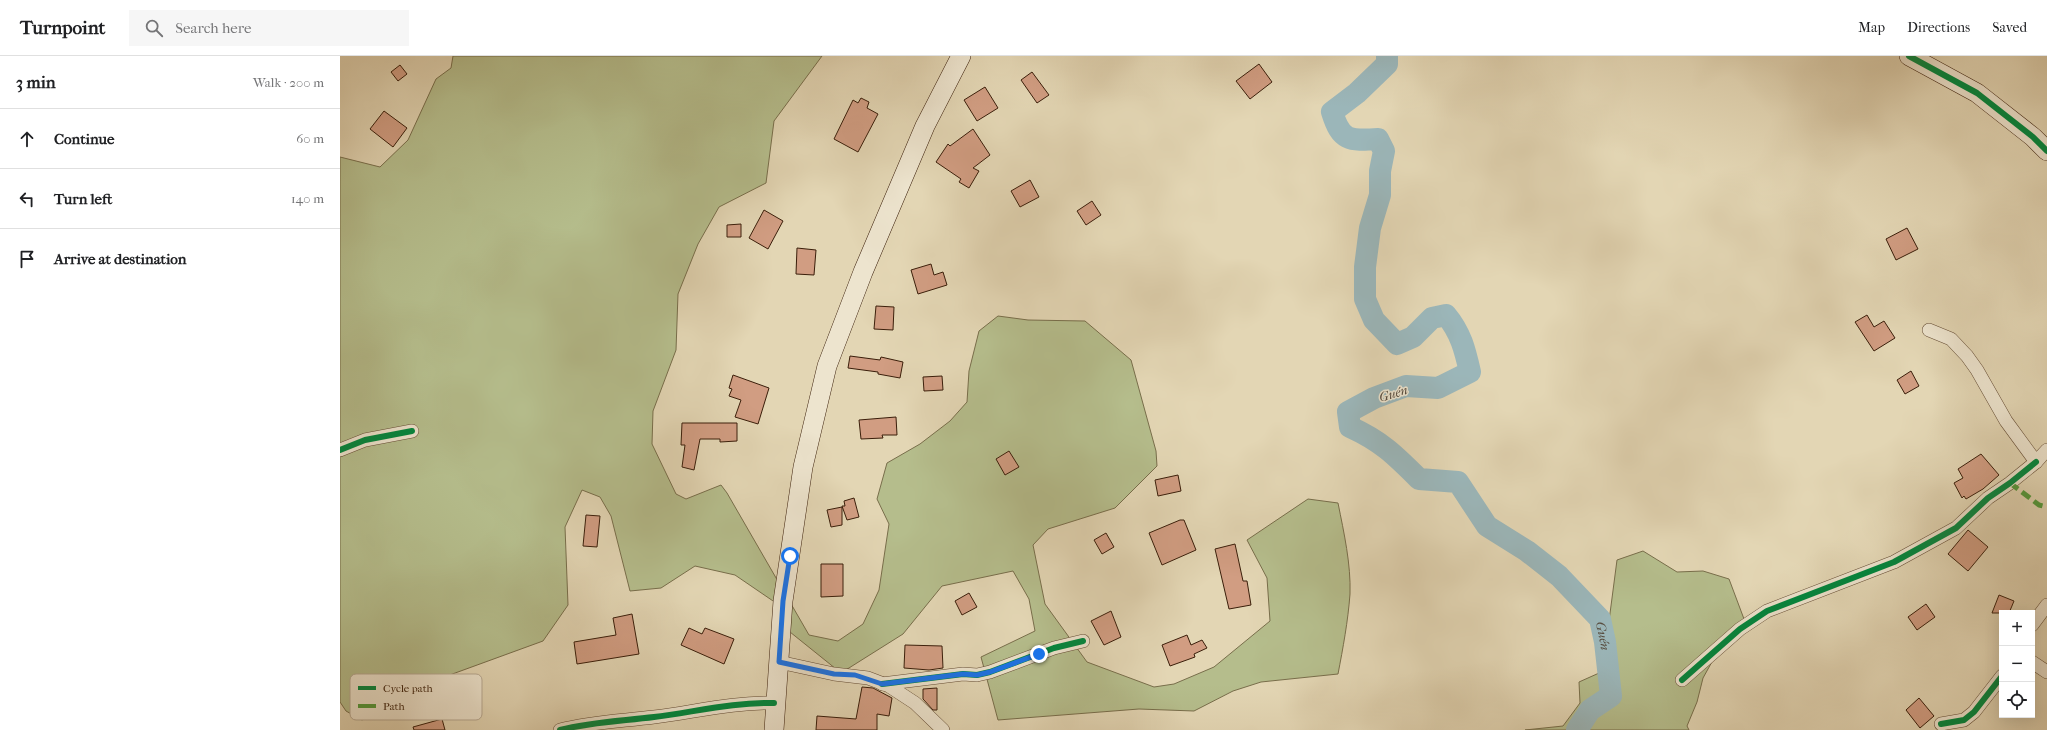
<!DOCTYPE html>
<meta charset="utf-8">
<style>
:root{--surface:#fff;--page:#f6f6f6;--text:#202124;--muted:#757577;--line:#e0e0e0}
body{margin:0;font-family:"IM FELL French Canon",serif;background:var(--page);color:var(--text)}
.controls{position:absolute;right:12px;bottom:12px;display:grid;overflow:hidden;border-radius:0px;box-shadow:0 4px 16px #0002}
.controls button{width:36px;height:36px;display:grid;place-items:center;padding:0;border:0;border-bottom:1px solid var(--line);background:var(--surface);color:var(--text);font:20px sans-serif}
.stop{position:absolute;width:12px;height:12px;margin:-9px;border:3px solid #1a73e8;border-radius:50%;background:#fff}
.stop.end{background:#1a73e8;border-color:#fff;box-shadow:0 1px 4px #0008}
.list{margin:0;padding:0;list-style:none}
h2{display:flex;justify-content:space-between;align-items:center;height:52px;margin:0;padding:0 16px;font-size:17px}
h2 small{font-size:13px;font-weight:400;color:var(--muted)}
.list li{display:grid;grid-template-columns:26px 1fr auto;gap:12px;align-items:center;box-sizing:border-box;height:60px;padding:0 16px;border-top:1px solid var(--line)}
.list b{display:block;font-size:15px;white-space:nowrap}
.list em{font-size:13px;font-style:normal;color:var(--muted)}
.icon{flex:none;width:22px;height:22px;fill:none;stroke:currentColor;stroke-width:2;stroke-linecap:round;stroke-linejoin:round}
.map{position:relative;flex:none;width:1707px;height:674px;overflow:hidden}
header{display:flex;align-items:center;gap:24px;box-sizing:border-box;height:56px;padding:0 20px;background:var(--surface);border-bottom:1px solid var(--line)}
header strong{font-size:19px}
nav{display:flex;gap:22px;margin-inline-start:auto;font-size:14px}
.search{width:280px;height:36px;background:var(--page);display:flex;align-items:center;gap:10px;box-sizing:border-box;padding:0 14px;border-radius:0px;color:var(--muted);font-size:15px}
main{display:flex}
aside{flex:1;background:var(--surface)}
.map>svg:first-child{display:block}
.green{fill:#b5bd8c;stroke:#786e4b}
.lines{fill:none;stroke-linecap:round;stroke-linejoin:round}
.river{stroke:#9bb6b9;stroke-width:22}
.building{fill:#d19d82;stroke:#3a1e0a}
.street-casing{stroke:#644c34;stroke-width:14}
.secondary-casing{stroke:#3a1e0a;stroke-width:20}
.street{stroke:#ede4ce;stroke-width:13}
.secondary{stroke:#ede4ce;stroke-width:19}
.quiet{stroke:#529a3b;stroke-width:5;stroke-dasharray:10 5;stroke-linecap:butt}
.cycleway-casing{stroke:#ede4ce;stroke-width:8}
.cycleway{stroke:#00873e;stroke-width:6}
.route{stroke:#1a73e8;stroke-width:5}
.labels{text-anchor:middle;stroke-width:3;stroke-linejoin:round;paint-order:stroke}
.water-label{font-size:13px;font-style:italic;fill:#574c3f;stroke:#ede4ce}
.key{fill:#ede4ce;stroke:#b7a993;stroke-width:1}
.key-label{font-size:11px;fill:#3a1e0a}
</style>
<header>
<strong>Turnpoint</strong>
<div class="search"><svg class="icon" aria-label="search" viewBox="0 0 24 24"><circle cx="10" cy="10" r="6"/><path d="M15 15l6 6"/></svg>Search here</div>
<nav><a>Map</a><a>Directions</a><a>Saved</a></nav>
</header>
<main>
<aside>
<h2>3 min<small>Walk · 200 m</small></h2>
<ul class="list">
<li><svg class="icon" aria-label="ahead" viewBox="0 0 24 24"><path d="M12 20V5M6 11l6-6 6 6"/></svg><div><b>Continue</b></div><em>60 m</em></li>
<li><svg class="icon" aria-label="left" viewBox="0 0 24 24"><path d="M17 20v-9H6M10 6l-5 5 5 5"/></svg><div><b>Turn left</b></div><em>140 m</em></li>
<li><svg class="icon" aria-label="arrive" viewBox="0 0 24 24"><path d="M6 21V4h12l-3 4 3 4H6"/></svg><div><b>Arrive at destination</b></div></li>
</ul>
</aside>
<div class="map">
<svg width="1707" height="674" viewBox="0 0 1707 674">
<rect width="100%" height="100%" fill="#e3d6b4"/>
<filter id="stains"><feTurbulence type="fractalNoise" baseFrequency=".005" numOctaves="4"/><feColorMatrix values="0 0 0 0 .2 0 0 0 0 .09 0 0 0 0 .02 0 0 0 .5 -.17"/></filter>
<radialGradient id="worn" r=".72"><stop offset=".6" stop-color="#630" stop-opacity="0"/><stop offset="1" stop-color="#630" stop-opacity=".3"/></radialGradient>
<g class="green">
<path d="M113 0H482L434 65 426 127 379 151 358 188 338 238 336 294 313 355 312 388 336 438 346 443 381 429 387 437 469 579 498 585 523 568 539 534 549 468 537 443 547 407 580 388 610 365 627 346 629 315 639 275 658 260 688 264 745 265 791 304 816 395 817 410 775 452 708 473 693 489 705 548 747 606 814 631 834 628 874 611 930 565 927 522 907 484 968 443 998 447C1004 477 1011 508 1010 538 1008 565 1003 592 998 618L921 626 893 635 854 655 799 653 658 664 641 601 695 575 689 543 673 515 602 530 563 578 501 617 450 576 436 547 395 519 355 510 321 532 290 535 271 460 260 441 242 434 225 471 228 549 203 585 85 628 22 664 6 655 0 646V101L40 111 68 84 96 23 111 12Z"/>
<polygon points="1303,495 1337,516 1363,515 1389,523 1404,563 1378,595 1363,622 1357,646 1347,670 1349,674 1185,674 1223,670 1240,647 1239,626 1277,609 1269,565 1277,504"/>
</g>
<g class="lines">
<path class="river" id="s1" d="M1047 0V8L1017 37 992 56C1001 85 1009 85 1038 83L1044 95 1040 115V139L1030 172 1025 211V243L1034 264 1057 288 1073 281 1092 262 1106 259C1121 277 1125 294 1130 316L1098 332 1066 330 1034 342 1008 356 1010 371C1041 385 1055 399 1079 423L1118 426 1147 470 1187 495 1219 520 1260 563 1265 586 1271 640 1250 654 1237 674"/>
</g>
<g class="building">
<polygon points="919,8 932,26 910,43 896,25"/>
<polygon points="60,9 67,18 58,25 51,16"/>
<polygon points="692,16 709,39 697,47 681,24"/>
<polygon points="645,31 658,52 637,65 624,44"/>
<polygon points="521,42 529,46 527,52 538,58 518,96 494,83 513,44 518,47"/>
<polygon points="44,55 67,72 53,91 30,73"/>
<polygon points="633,73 650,99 633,112 639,115 629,132 619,126 621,123 596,106 608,88 610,90"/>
<polygon points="690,124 699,141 680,151 671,135"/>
<polygon points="752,145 761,159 746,169 737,155"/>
<polygon points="424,154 443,165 428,193 409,182"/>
<polygon points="401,168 401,181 387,181 387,169"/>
<polygon points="1567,172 1578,193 1556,204 1546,183"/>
<polygon points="457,192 476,194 474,219 456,218"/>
<polygon points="591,208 594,219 603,216 607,229 578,238 571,214"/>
<polygon points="536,250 554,251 553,274 534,273"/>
<polygon points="1527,259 1534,271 1544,265 1555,282 1534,295 1515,266"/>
<polygon points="510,300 540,304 541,301 563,306 560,322 538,318 538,316 508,312"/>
<polygon points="1571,315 1579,330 1565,338 1557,324"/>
<polygon points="393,319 429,332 418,368 395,361 401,344 389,340 392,333 389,332"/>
<polygon points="602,320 603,334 584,335 583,321"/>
<polygon points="556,361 557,379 542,379 543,382 521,383 519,364"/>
<polygon points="342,367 397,367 397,385 380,386 380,383 360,383 354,414 342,411 345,389 341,389"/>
<polygon points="669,395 679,411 665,419 656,403"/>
<polygon points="1641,398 1659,419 1643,433 1626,443 1624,440 1622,442 1614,427 1623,422 1618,413"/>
<polygon points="838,419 841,435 818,440 815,424"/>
<polygon points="514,442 519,461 507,464 502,450 505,450 504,445"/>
<polygon points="502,451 502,469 491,471 487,454"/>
<polygon points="246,459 260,460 257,491 243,490"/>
<polygon points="840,464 844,464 856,494 822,509 809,477"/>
<polygon points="1628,474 1648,491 1628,515 1608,498"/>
<polygon points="766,477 774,491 762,498 754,484"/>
<polygon points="895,488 903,525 907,525 911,549 889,553 875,493"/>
<polygon points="481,508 503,508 503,540 481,541"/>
<polygon points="629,537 637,551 622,559 615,545"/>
<polygon points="1659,539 1674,545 1669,557 1652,557"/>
<polygon points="1586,548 1595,561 1577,574 1568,561"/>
<polygon points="771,555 781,581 764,589 751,565"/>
<polygon points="292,558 299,598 237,608 234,586 276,579 273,562"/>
<polygon points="349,572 362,578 365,572 394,583 384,608 341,589"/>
<polygon points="847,579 851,589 862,584 867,592 854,598 855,601 830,610 822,589"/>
<polygon points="565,589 602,590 603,612 589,614 564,612"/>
<polygon points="522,631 533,632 552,642 549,660 537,658 537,674 476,674 477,660 516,663"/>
<polygon points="597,632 597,654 593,654 583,643 583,633"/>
<polygon points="1579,642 1594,660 1580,672 1566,654"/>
<polygon points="102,663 105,674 74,674 73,671"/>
</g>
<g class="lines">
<g class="street-casing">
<g id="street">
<polyline points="1589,274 1611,283 1627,300 1637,314 1666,365 1696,406 1707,394"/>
<polyline points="0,394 25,384 72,375"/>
<polyline points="1692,569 1707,549"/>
<polyline points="439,606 494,618 528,622 549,630 575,647 603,674"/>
<polyline points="1692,606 1707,616"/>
<polyline points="1342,624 1400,573 1427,555 1554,506 1616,472 1648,442 1670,427 1696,406"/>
<polyline points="542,628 623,618 637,619 650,616 714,592 743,585"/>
<polyline points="1601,668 1624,664 1634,656 1662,620"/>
<path d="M220 674C251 666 282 665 314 661 354 656 394 646 434 647"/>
</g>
</g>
<g class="secondary-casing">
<g id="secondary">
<polyline points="1569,0 1637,37 1693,81 1707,95"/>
<polyline points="434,674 443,545 463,411 487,310 523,216 585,70 621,0"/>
</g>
</g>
<use href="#street" class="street"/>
<use href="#secondary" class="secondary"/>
<polyline class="quiet" points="1670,427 1699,449 1707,451"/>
<g class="cycleway-casing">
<g id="cycleway">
<polyline points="1569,0 1637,37 1693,81 1707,95"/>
<polyline points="0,394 25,384 72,375"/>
<polyline points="1342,624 1400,573 1427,555 1554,506 1616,472 1648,442 1670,427 1696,406"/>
<polyline points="542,628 623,618 637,619 650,616 714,592 743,585"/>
<polyline points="1601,668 1624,664 1634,656 1662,620"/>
<path d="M220 674C251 666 282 665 314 661 354 656 394 646 434 647"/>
</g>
</g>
<use href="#cycleway" class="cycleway"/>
</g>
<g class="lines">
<polyline class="route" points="450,500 443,545 439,606 494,618 515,619 542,628 623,618 637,619 650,616 699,598"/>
</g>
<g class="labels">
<g class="water-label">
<text transform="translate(1053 337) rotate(-17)" y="5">Guén</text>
<text dy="5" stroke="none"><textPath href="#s1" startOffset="973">Guén</textPath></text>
</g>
</g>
<rect x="10" y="618" width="132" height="46" rx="6" class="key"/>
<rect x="18" y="630" width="18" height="4" fill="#00873e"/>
<rect x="18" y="648" width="18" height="4" fill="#529a3b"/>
<g class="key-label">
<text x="43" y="636">Cycle path</text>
<text x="43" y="654">Path</text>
</g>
<rect width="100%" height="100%" filter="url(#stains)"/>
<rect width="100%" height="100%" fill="url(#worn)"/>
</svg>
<div class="controls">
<button>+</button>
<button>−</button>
<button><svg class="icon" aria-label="locate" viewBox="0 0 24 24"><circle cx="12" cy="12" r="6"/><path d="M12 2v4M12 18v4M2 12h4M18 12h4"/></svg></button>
</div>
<div class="stop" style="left:450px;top:500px"></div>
<div class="stop end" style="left:699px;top:598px"></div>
</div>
</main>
